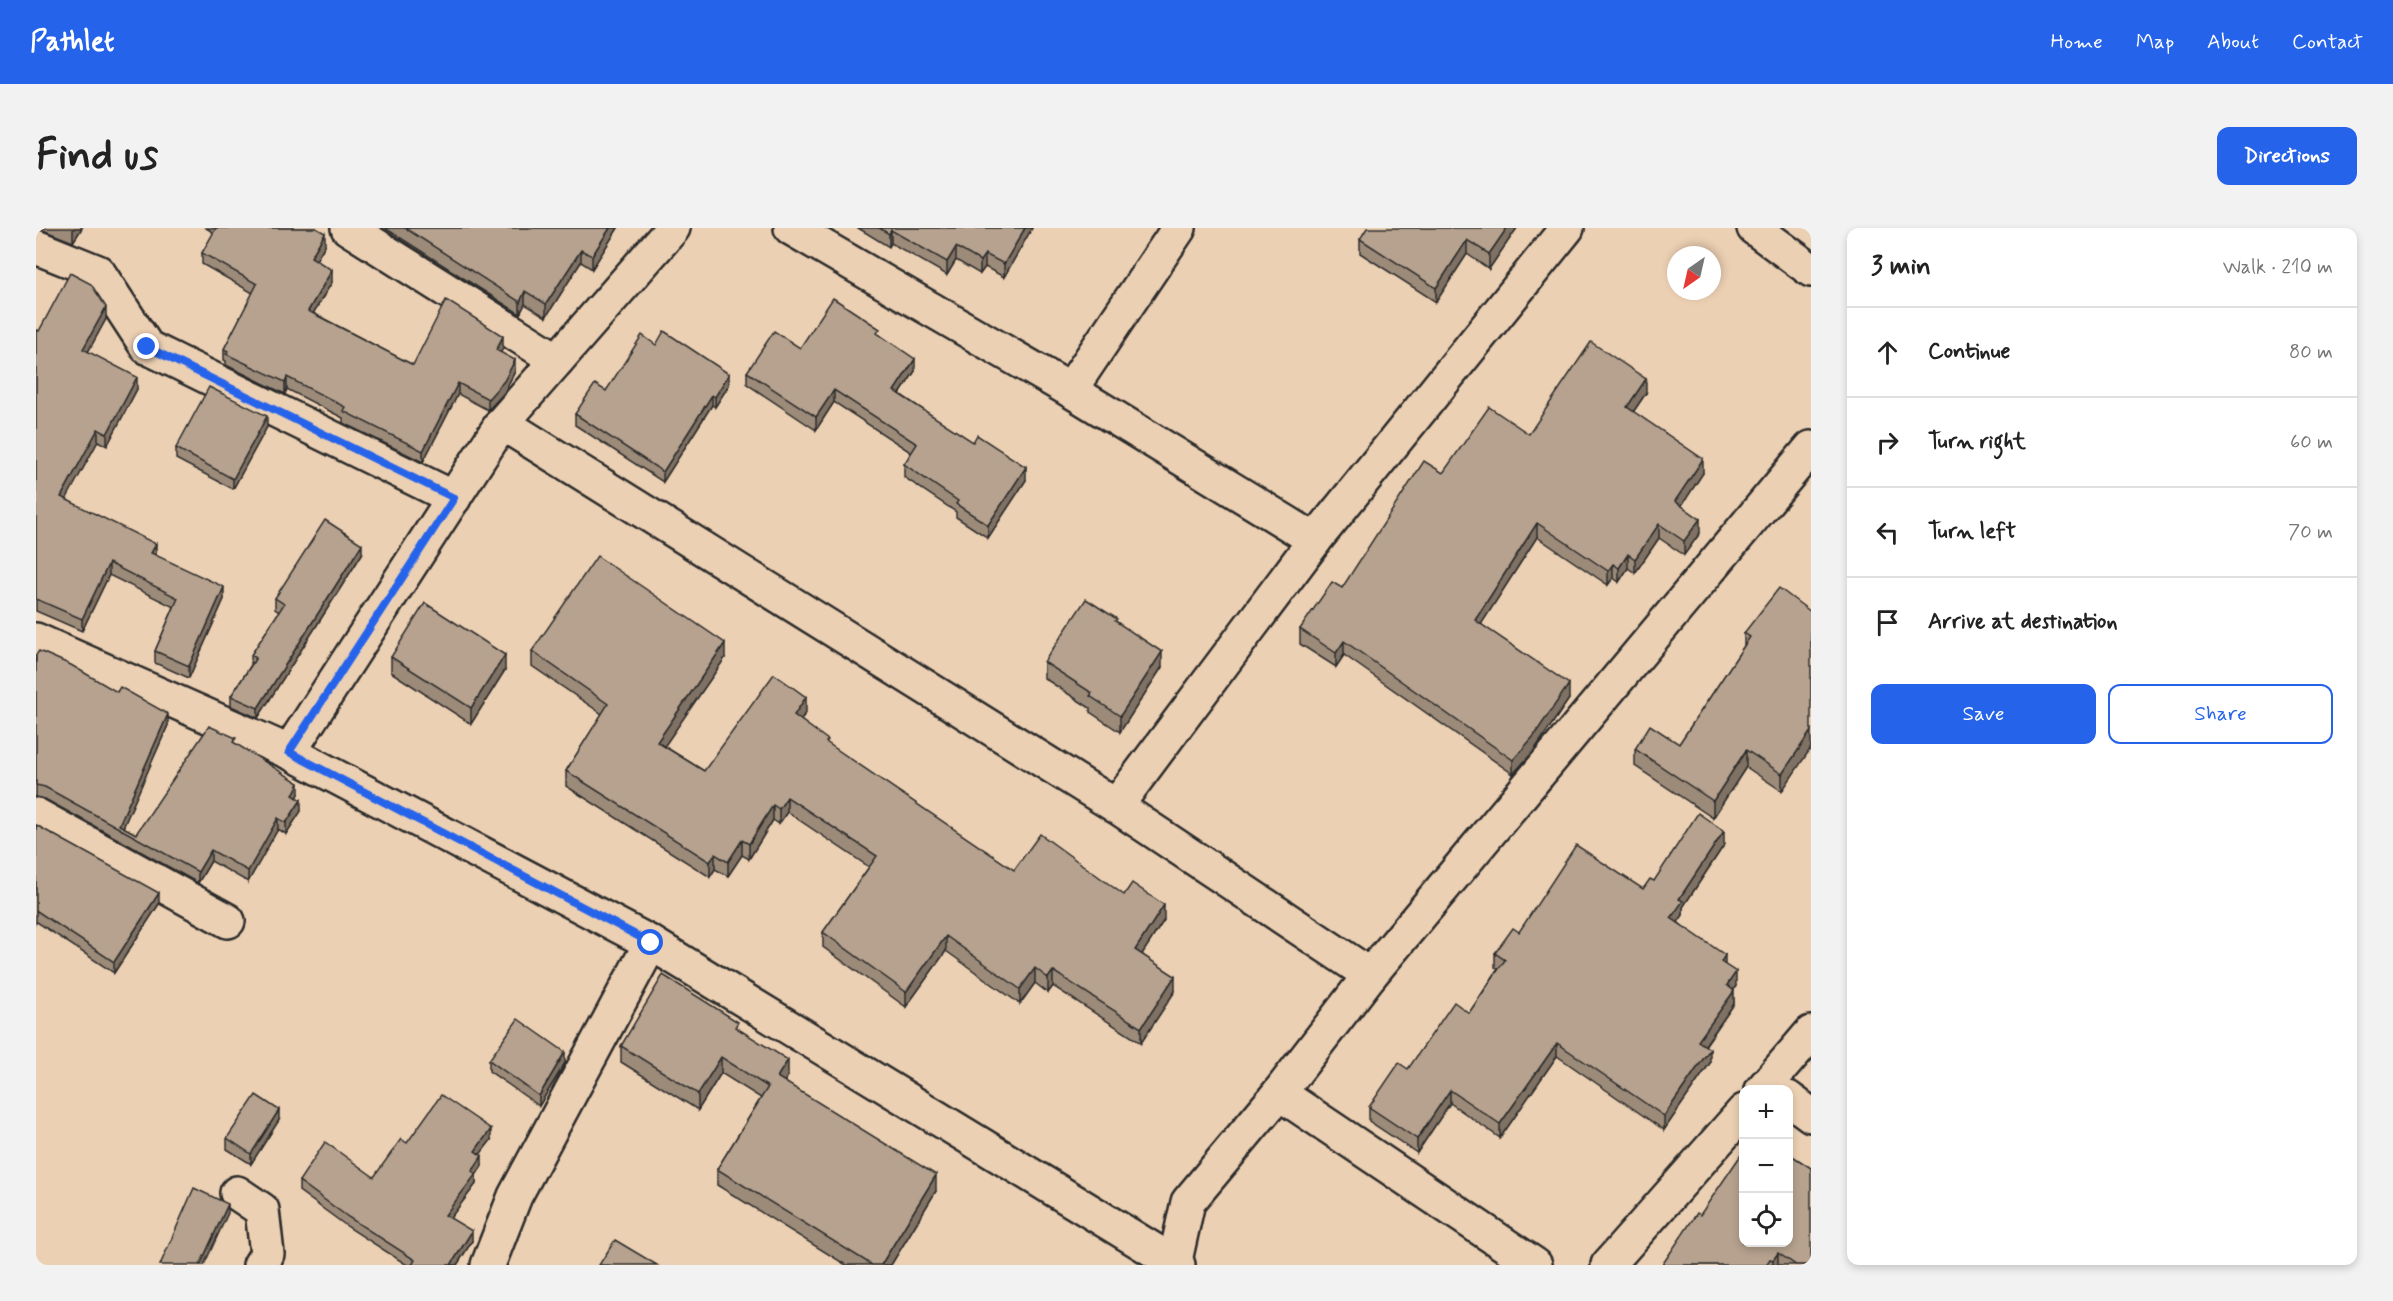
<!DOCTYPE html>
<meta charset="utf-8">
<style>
:root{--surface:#fff;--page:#f2f2f2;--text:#222;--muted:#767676;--line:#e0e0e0;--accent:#2563eb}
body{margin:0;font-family:Mynerve,sans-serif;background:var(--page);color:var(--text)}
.controls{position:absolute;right:18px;bottom:18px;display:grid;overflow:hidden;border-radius:12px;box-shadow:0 3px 9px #0003}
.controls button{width:54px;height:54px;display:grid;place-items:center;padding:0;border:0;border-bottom:2px solid var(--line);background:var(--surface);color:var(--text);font:30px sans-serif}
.compass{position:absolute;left:1631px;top:18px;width:54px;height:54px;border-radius:50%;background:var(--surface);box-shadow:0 3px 9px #0003;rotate:214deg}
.stop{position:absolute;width:18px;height:18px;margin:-14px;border:4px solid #2563eb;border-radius:50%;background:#fff}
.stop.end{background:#2563eb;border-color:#fff;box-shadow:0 2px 6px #0008}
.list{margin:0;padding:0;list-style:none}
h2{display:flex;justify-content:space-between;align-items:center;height:78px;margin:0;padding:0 24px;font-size:26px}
h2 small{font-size:20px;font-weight:400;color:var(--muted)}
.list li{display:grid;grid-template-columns:39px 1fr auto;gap:18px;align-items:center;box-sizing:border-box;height:90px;padding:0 24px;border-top:2px solid var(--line)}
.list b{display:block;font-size:22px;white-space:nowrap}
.list em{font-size:20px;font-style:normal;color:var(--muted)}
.actions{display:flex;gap:12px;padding:18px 24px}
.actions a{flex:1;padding:14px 0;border:2px solid var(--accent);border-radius:12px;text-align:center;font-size:21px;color:var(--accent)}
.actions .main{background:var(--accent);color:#fff}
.icon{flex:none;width:33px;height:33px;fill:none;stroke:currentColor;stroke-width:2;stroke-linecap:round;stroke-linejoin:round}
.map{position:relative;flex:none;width:1775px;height:1037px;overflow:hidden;border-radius:12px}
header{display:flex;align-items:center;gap:36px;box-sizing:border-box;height:84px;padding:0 30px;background:var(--accent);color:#fff}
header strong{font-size:28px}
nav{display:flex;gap:33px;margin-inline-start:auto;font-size:21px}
.intro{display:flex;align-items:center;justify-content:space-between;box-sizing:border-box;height:144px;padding:0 36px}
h1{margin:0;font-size:42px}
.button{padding:15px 27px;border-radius:12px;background:var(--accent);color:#fff;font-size:21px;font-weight:700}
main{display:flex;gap:36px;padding:0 36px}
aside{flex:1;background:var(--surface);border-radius:12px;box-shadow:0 3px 9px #0003}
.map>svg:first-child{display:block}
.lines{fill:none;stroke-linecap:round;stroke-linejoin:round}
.minor-casing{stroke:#2b2b2b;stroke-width:38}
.minor{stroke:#ecd0b3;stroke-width:33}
.wall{fill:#9d8b7a;stroke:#2b2b2b;stroke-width:1.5}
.shaded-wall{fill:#7f7163;stroke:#2b2b2b;stroke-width:1.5}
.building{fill:#b6a28e;stroke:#2b2b2b;stroke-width:1.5}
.route{stroke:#2563eb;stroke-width:8}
</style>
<header>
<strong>Pathlet</strong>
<nav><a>Home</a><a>Map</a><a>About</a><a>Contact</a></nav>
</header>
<div class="intro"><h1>Find us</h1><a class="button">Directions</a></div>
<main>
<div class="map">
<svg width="1775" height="1037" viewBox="0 0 1775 1037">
<rect width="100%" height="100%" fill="#ecd0b3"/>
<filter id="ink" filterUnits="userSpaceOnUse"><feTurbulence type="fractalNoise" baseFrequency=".0167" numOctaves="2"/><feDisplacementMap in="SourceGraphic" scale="12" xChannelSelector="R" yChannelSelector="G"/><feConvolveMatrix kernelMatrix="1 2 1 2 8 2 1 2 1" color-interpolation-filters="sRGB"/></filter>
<g filter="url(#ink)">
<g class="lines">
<g class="minor-casing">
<g id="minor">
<polyline points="312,0 521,132"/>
<polyline points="755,0 1034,162 1279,312 1531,0"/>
<polyline points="1718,0 1775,42"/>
<polyline points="0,19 62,44 111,119 418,270"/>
<polyline points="1034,162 1143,0"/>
<polyline points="466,195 1080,578 1334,747"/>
<polyline points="0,412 253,524 615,715 1142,1037"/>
<polyline points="253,524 466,195 637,0"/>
<polyline points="1080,578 1279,312"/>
<polyline points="0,587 192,693"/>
<polyline points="1726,862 1775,805"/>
<polyline points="1243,865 1499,1037"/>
<polyline points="1752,870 1775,887"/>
<polyline points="201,965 226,982 231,1026 224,1037"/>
<polyline points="452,1037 479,968 615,715"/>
<polyline points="1138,1037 1152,974 1243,865 1334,747 1775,220"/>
<polyline points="1572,1037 1708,883"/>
</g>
</g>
<use href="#minor" class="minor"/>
</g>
<g class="wall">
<polygon points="0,0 46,0 37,14 7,2 0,2"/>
<polygon points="170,0 280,0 289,17 280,32 296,54 277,85 377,137 467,120 464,125 479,143 468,165 452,182 422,166 387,234 307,195 307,190 251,161 249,166 190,137 190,133 188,132 188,121 217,65 166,36 166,25 178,5"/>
<polygon points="349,0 582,0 556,41 545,34 510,89 489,76 484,86"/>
<polygon points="822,0 996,0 968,49 949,39 944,46 920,32 911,47 855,15 853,19"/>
<polygon points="1481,0 1453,41 1431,26 1400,74 1324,25 1324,11"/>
<polygon points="70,91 52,124 101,161 71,218 62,213 30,271 188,371 153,450 119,435 119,423 138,379 73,347 46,403 0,383 0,102 3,103"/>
<polygon points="844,107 879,143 864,166 990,252 952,310 920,289 920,284 868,249 868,236 876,225 798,174 780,202 711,156 711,144 764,120"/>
<polygon points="620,117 693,157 679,179 676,177 627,254 539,197 539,186 570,163"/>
<polygon points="1610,165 1597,184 1667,245 1645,278 1664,305 1648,327 1623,310 1599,345 1592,340 1583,354 1577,350 1572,357 1501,309 1445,396 1533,471 1497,524 1477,546 1308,427 1300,439 1264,416 1264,401 1306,360 1407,245 1493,206"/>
<polygon points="231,199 197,261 140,231 140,220"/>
<polygon points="326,326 222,490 195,478 195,468 215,437 215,427 243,384 239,381 239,370"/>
<polygon points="1775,384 1746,563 1710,539 1677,590 1599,538 1599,521 1643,516 1708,418 1708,405"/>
<polygon points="1081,394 1126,439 1084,504 1054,484 1054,480 1008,450 1008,434"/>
<polygon points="496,423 689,430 628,518 668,543 770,484 765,492 792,516 978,642 1088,667 1128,692 1106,726 1139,763 1105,815 1017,758 1012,765 999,755 984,776 910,723 870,779 787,719 787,704 833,639 751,584 743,596 737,592 713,631 706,627 692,648 679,641 674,649 530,558 530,543 566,486 496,438"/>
<polygon points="0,427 132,497 87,599 100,606 200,516 263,566 261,570 265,583 250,606 242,601 212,654 175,633 162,655 9,571 0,569"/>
<polygon points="355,429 469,442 435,496 355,444"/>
<polygon points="0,597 123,676 78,745 1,694 0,695"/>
<polygon points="1688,617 1647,679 1647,687 1642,694 1689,737 1700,758 1697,762 1698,776 1669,818 1674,835 1628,902 1521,828 1464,910 1414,875 1381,925 1333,893 1333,879 1372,841 1433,785 1462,741 1459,739 1459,725 1483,704 1607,661 1618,653"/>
<polygon points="702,801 752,848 748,854 900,963 855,1037 810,1037 681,957 681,941 725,870 685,845 662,882 585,834 585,818"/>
<polygon points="453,832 529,835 503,878 453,843"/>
<polygon points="243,892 215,936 191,921 191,910"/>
<polygon points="455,912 444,926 446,938 440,947 440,956 414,990 436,1013 421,1037 371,1037 312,999 263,963 263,953 338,949 371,915"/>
<polygon points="1664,987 1775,1037 1626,1037"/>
</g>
<g class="shaded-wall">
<polygon points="39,0 46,0 37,14 37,2"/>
<polygon points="574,0 582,0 556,41 556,28"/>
<polygon points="989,0 996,0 968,49 968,36"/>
<polygon points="1471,0 1481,0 1453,41 1453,26"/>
<polygon points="855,2 855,15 853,19 853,6"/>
<polygon points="289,5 289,17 275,41 275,29"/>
<polygon points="1431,12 1431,26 1400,74 1400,60"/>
<polygon points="920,19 920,32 911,47 911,34"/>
<polygon points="545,22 545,34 510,89 510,76"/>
<polygon points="949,26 949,39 944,46 944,33"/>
<polygon points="296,42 296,54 272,94 272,83"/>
<polygon points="489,63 489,76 484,86 484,74"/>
<polygon points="70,79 70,91 47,133 47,121"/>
<polygon points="467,108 467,120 460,134 460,122"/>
<polygon points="879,131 879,143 858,175 858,163"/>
<polygon points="479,132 479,143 468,165 452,182 452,171"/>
<polygon points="693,146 693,157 679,179 679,169"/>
<polygon points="101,149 101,161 71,218 71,206"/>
<polygon points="251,149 251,161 249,166 249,154"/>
<polygon points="1610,151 1610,165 1591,193 1591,179"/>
<polygon points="422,155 422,166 387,234 387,223"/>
<polygon points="798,162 798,174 780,202 780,189"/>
<polygon points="676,167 676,177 627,254 627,244"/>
<polygon points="231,188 231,199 197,261 197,251"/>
<polygon points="62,201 62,213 25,281 25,269"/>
<polygon points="1667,231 1667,245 1639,288 1639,273"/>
<polygon points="990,239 990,252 952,310 952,297"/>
<polygon points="1664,291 1664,305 1648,327 1648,313"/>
<polygon points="1501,295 1501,309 1439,406 1439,392"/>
<polygon points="1623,296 1623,310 1599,345 1599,331"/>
<polygon points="120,316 120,328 115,325"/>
<polygon points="326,316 326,326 222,490 222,480"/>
<polygon points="1592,326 1592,340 1583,354 1583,340"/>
<polygon points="73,335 73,347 46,403 46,391"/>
<polygon points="1577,336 1577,350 1572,357 1572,343"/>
<polygon points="188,359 188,371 153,450 153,438"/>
<polygon points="1308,413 1308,427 1300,439 1300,425"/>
<polygon points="689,415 689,430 621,529 621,514"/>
<polygon points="1126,424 1126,439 1084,504 1084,488"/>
<polygon points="469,427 469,442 435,496 435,480"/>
<polygon points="1533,456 1533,471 1497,524 1477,546 1477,532"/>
<polygon points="770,469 770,484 758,502 758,487"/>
<polygon points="132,486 132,497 86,602 83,597"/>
<polygon points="1775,503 1775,520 1746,563 1746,546"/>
<polygon points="1710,522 1710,539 1677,590 1677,573"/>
<polygon points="263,555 263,566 257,578 257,567"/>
<polygon points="751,569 751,584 743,596 743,581"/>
<polygon points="265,572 265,583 250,606 250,595"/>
<polygon points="737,577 737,592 713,631 713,616"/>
<polygon points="242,590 242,601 212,654 212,643"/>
<polygon points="1688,603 1688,617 1647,679 1647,687 1635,704 1635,690 1643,671"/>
<polygon points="706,612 706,627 692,648 692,634"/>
<polygon points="175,622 175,633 162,655 162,644"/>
<polygon points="679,626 679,641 674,649 674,634"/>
<polygon points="123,665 123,676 78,745 78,734"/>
<polygon points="1128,677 1128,692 1099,737 1099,722"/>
<polygon points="910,708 910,723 870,779 870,764"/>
<polygon points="1689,727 1689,741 1685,734"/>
<polygon points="999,740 999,755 984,776 984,761"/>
<polygon points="1017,743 1017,758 1012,765 1012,750"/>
<polygon points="1700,744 1700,758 1691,771 1691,757"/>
<polygon points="1139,748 1139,763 1105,815 1105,800"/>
<polygon points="1698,763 1698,776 1662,827 1662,813"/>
<polygon points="1521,815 1521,828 1464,910 1464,896"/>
<polygon points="1674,821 1674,835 1628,902 1628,888"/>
<polygon points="529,824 529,835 503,878 503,868"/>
<polygon points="685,829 685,845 662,882 662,866"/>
<polygon points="752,832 752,848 741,865 741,849"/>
<polygon points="1414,862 1414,875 1381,925 1381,911"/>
<polygon points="243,882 243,892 215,936 215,926"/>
<polygon points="455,901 455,912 439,933 439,923"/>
<polygon points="446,928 446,938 440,947 440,956 409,997 409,987"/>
<polygon points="900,947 900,963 855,1037 845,1037"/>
<polygon points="192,976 192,985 168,1037 164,1037"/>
<polygon points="436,1003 436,1013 421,1037 415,1037"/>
<polygon points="1742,1025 1742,1037 1737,1037 1737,1032"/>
</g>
<g class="building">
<polygon points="180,0 280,0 289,5 275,29 296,42 272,83 377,137 410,72 467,108 460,122 479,132 468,153 452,171 422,155 387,223 307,183 309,179 251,149 249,154 190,126 192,123 188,121 221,56 166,25"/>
<polygon points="369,0 574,0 556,28 545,22 510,76 489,63 484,74"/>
<polygon points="843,0 989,0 968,36 949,26 944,33 920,19 911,34 855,2 853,6"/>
<polygon points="1331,0 1471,0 1453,26 1431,12 1400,60 1324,11"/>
<polygon points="34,45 55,56 70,79 47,121 101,149 71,206 62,201 25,269 120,316 115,325 188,359 153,438 119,423 142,370 73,335 46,391 0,371 0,102 3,103"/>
<polygon points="797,70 844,101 841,105 879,131 858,163 937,214 941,207 990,239 952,297 920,276 922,273 868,236 881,216 798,162 780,189 711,144 738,103 764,120"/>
<polygon points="628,103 693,146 679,169 676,167 627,244 539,186 559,156 570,163 606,107 620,117"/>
<polygon points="1555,114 1610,151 1591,179 1667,231 1639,273 1664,291 1648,313 1623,296 1599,331 1592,326 1583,340 1577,336 1572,343 1501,295 1439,392 1533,456 1497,509 1477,532 1308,413 1300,425 1264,401 1296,354 1306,360 1388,233 1407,245 1453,179 1493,206"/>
<polygon points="173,159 231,188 197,251 140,220"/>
<polygon points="289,292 326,316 222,480 195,468 220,430 215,427 248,376 239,370"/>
<polygon points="561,328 689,415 621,514 668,543 738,446 770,469 758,487 792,512 790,514 978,642 1004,606 1088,667 1096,655 1128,677 1099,722 1139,748 1105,800 1017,743 1012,750 999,740 984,761 910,708 870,764 787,704 841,628 751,569 743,581 737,577 713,616 706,612 692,634 679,626 674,634 530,543 572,476 496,423"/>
<polygon points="1743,360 1775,384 1775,503 1746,546 1710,522 1677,573 1599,521 1614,497 1643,516 1714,409 1708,405"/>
<polygon points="1050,371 1081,391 1079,393 1126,424 1084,488 1054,468 1056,465 1008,434"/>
<polygon points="389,375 469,427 435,480 355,429"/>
<polygon points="3,423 35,437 81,464 84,459 132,486 83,597 100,606 173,498 200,510 197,514 263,555 257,567 265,572 250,595 242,590 212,643 175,622 162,644 9,559 0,557 0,427"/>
<polygon points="1662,585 1688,603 1643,671 1647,673 1635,690 1689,727 1685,734 1700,744 1691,757 1698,763 1662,813 1674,821 1628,888 1521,815 1464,896 1414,862 1381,911 1333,879 1363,835 1372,841 1418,774 1433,785 1469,732 1459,725 1477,700 1483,704 1540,617 1607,661 1614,651 1618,653"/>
<polygon points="0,597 123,665 78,734 1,683 0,684"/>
<polygon points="627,747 702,794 699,799 752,832 741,849 900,947 845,1037 836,1037 681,941 732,859 685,829 662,866 585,818"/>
<polygon points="482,791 529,824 503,868 453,832"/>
<polygon points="220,867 243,882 215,926 191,910"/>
<polygon points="405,867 455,901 439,923 446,928 436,943 440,946 409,987 436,1003 415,1037 376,1037 379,1032 312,989 263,953 289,914 338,949 365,911 371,915"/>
<polygon points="1707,924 1707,1014 1752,1014 1752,925 1775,940 1775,1037 1760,1037 1742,1025 1737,1032 1734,1031 1730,1037 1626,1037 1661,985 1664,987"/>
<polygon points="158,960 192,976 164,1037 124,1037"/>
<polygon points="579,1012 621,1037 563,1037"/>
</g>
</g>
<g class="lines" filter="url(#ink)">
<polyline class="route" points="111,119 418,270 253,524 615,715"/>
</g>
</svg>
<div class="controls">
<button>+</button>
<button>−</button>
<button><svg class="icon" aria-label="locate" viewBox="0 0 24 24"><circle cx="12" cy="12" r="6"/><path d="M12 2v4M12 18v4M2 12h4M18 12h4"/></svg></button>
</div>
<svg class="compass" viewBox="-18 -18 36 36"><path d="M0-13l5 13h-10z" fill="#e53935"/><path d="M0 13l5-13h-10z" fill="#767676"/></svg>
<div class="stop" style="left:615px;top:715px"></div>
<div class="stop end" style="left:111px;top:119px"></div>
</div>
<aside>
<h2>3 min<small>Walk · 210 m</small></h2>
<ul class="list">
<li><svg class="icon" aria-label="ahead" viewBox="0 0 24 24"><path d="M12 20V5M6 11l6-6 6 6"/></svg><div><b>Continue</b></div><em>80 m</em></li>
<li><svg class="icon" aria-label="right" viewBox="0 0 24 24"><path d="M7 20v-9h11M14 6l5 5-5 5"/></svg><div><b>Turn right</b></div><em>60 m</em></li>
<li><svg class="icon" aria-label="left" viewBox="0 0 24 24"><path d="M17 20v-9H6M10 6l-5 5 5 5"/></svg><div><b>Turn left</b></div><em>70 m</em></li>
<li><svg class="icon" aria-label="arrive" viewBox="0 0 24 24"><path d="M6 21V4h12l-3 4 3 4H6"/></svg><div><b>Arrive at destination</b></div></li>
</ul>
<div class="actions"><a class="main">Save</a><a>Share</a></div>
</aside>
</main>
